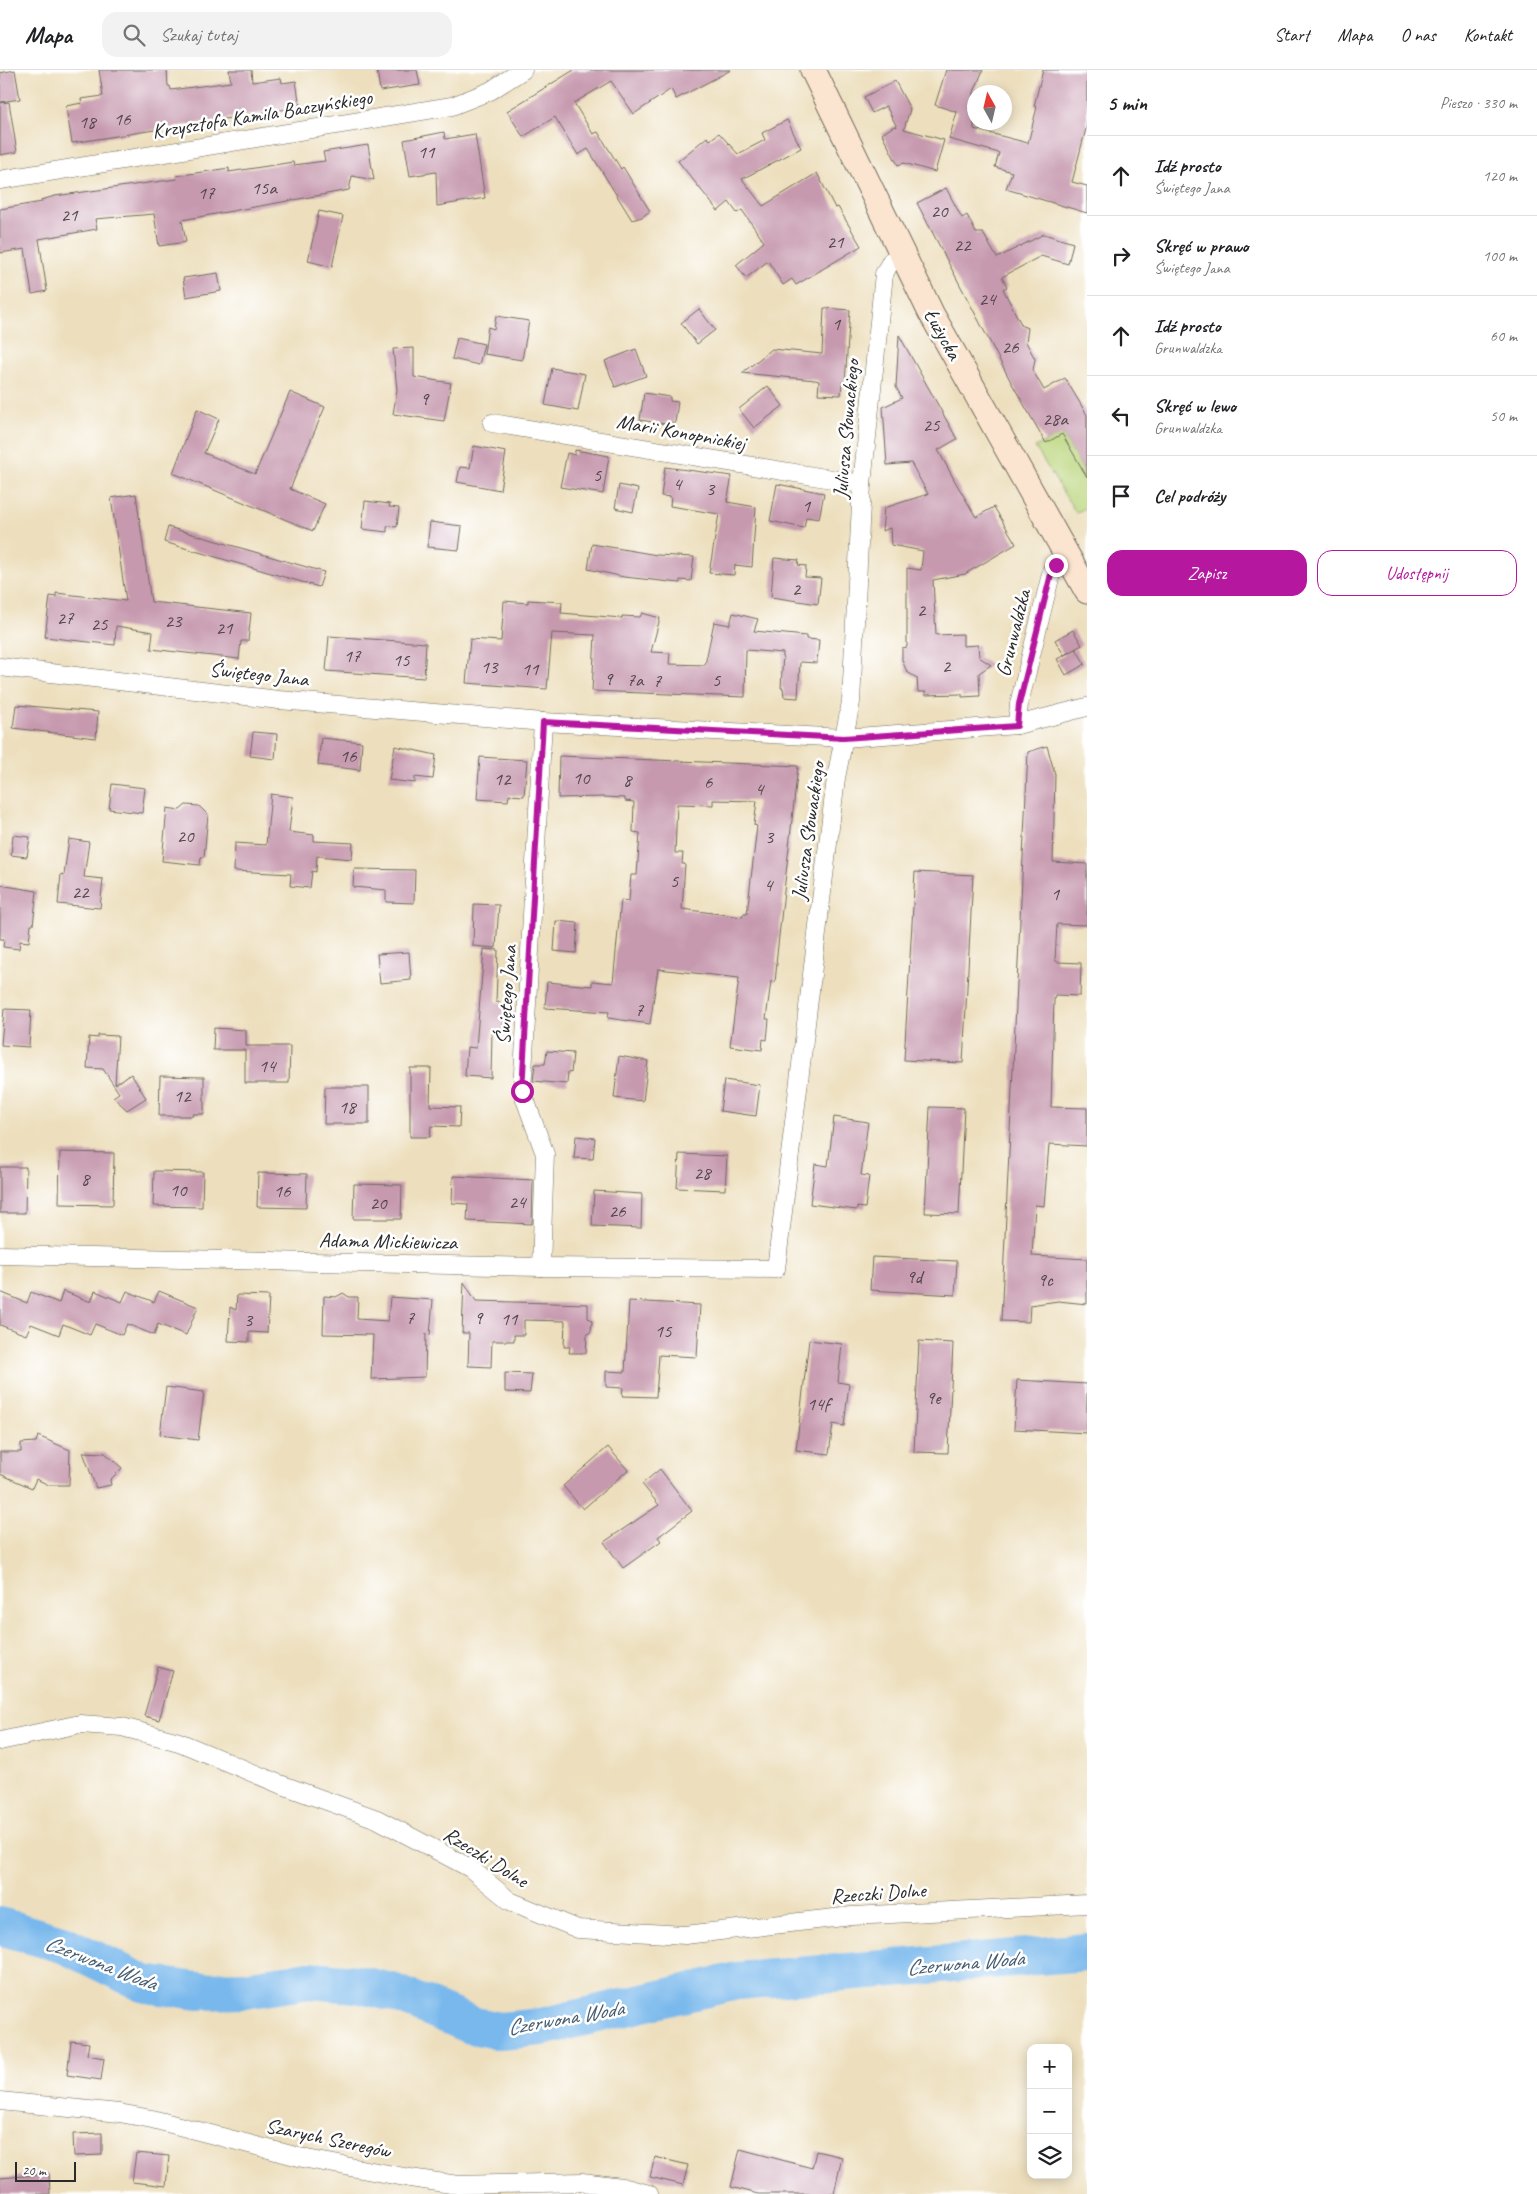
<!DOCTYPE html>
<html lang="pl">
<meta charset="utf-8">
<style>
:root{--surface:#fff;--page:#f2f2f2;--text:#202124;--muted:#757577;--line:#e0e0e0;--accent:#b5179e}
body{margin:0;font-family:Caveat,sans-serif;background:var(--page);color:var(--text)}
.controls{position:absolute;right:15px;bottom:15px;display:grid;overflow:hidden;border-radius:10px;box-shadow:0 2px 12px #0003}
.controls button{width:45px;height:45px;display:grid;place-items:center;padding:0;border:0;border-bottom:1px solid var(--line);background:var(--surface);color:var(--text);font:25px sans-serif}
.compass{position:absolute;left:967px;top:15px;width:45px;height:45px;border-radius:50%;background:var(--surface);box-shadow:0 2px 12px #0003;rotate:352deg}
.scale{position:absolute;left:15px;bottom:12px;width:61px;box-sizing:border-box;padding-left:5px;border:2px solid #2b2b2b;border-top:0;font-size:14px;line-height:18px;white-space:nowrap;color:#2b2b2b;-webkit-text-stroke:4px #fff;paint-order:stroke}
.stop{position:absolute;width:15px;height:15px;margin:-11px;border:4px solid #b5179e;border-radius:50%;background:#fff}
.stop.end{background:#b5179e;border-color:#fff;box-shadow:0 1px 5px #0008}
.list{margin:0;padding:0;list-style:none}
h2{display:flex;justify-content:space-between;align-items:center;height:65px;margin:0;padding:0 20px;font-size:21px}
h2 small{font-size:16px;font-weight:400;color:var(--muted)}
.list li{display:grid;grid-template-columns:32px 1fr auto;gap:15px;align-items:center;box-sizing:border-box;height:80px;padding:0 20px;border-top:1px solid var(--line)}
.list b{display:block;font-size:19px;white-space:nowrap}
.list p{margin:0;font-size:16px;white-space:nowrap;color:var(--muted)}
.list em{font-size:16px;font-style:normal;color:var(--muted)}
.actions{display:flex;gap:10px;padding:15px 20px}
.actions a{flex:1;padding:11px 0;border:1px solid var(--accent);border-radius:15px;text-align:center;font-size:18px;color:var(--accent)}
.actions .main{background:var(--accent);color:#fff}
.icon{flex:none;width:28px;height:28px;fill:none;stroke:currentColor;stroke-width:2;stroke-linecap:round;stroke-linejoin:round}
.map{position:relative;flex:none;width:1087px;height:2124px;overflow:hidden}
header{display:flex;align-items:center;gap:30px;box-sizing:border-box;height:70px;padding:0 25px;background:var(--surface);border-bottom:1px solid var(--line)}
header strong{font-size:24px}
nav{display:flex;gap:28px;margin-inline-start:auto;font-size:18px}
.search{width:350px;height:45px;background:var(--page);display:flex;align-items:center;gap:12px;box-sizing:border-box;padding:0 18px;border-radius:15px;color:var(--muted);font-size:19px}
main{display:flex}
aside{flex:1;background:var(--surface)}
.map>svg:first-child{display:block}
.green{fill:#bad57b;stroke:#728053}
.lines{fill:none;stroke-linecap:round;stroke-linejoin:round}
.river{stroke:#78b8ec;stroke-width:38}
.building{fill:#c699ae;fill-rule:evenodd}
.street-casing{stroke:#6f6a5e;stroke-width:19}
.secondary-casing{stroke:#6f6a5e;stroke-width:27}
.street{stroke:#fff;stroke-width:18}
.secondary{stroke:#fce5d0;stroke-width:25}
.route{stroke:#b5179e;stroke-width:6}
.labels{text-anchor:middle;stroke-width:5;stroke-linejoin:round;paint-order:stroke}
.number-label{font-size:19px;fill:#52464c}
.street-label{font-size:21px;fill:#2b2b2b;stroke:#fff}
.water-label{font-size:22px;font-style:italic;fill:#465c6f;stroke:#fff}
</style>
<header>
<strong>Mapa</strong>
<div class="search"><svg class="icon" aria-label="search" viewBox="0 0 24 24"><circle cx="10" cy="10" r="6"/><path d="M15 15l6 6"/></svg>Szukaj tutaj</div>
<nav><a>Start</a><a>Mapa</a><a>O nas</a><a>Kontakt</a></nav>
</header>
<main>
<div class="map">
<svg width="1087" height="2124" viewBox="0 0 1087 2124">
<rect width="100%" height="100%" fill="#fff"/>
<filter id="ink" filterUnits="userSpaceOnUse"><feTurbulence type="fractalNoise" baseFrequency=".02" numOctaves="2"/><feDisplacementMap in="SourceGraphic" scale="10" xChannelSelector="R" yChannelSelector="G"/><feConvolveMatrix kernelMatrix="1 2 1 2 8 2 1 2 1" color-interpolation-filters="sRGB"/></filter>
<filter id="wash" filterUnits="userSpaceOnUse"><feTurbulence type="fractalNoise" baseFrequency=".0096" numOctaves="4" result="noise"/><feDisplacementMap in="SourceGraphic" scale="20" xChannelSelector="R" yChannelSelector="G"/><feGaussianBlur stdDeviation="1.12" result="paint"/><feColorMatrix in="noise" values="0 0 0 0 0 0 0 0 0 0 0 0 0 0 0 0 0 1.4 0 .05"/><feComposite in="paint" operator="in"/></filter>
<g filter="url(#wash)">
<rect width="100%" height="100%" fill="#eddfbd"/>
<polygon class="green" points="1062,364 1087,407 1087,437 1076,443 1035,377"/>
<g class="lines">
<polyline class="river" points="0,1856 65,1875 145,1914 198,1921 245,1920 309,1910 357,1914 395,1923 471,1955 500,1961 541,1957 737,1911 1087,1882"/>
</g>
<g id="blocks">
<g class="building">
<polygon points="15,0 20,29 0,32 0,3"/>
<polygon points="99,0 167,0 168,16 170,16 171,20 231,12 229,0 251,0 252,12 281,8 282,13 296,11 300,37 72,73 66,36 82,33 81,29 103,26"/>
<polygon points="377,0 417,0 420,15 380,21"/>
<polygon points="574,0 731,0 676,29 671,19 634,44 611,11 574,33 593,64 598,62 621,99 623,97 650,141 642,147 632,150 588,79 578,85 555,47 523,67 507,41"/>
<polygon points="946,0 983,0 974,22 974,59 1028,73 1037,37 1034,36 1043,0 1087,0 1087,55 1072,112 1087,116 1087,143 1006,119 1012,102 995,97 999,83 949,69 957,42 935,35"/>
<polygon points="895,11 910,39 904,59 944,70 935,102 904,93 898,95 882,64 894,56 897,57 886,36 872,43 864,27"/>
<polygon points="9,32 17,82 0,85 0,33"/>
<polygon points="787,50 801,78 742,109 763,136 817,103 835,138 838,137 861,176 796,215 792,209 783,215 768,191 746,208 736,195 764,172 742,140 737,143 729,132 718,141 678,91 707,67 710,70 719,63 738,84 765,70 762,63"/>
<polygon points="444,62 445,69 475,64 485,128 437,136 436,102 410,106 404,70"/>
<polygon points="368,75 374,110 352,106 349,120 182,150 186,172 159,176 154,144 95,149 97,159 39,169 47,221 32,224 25,179 0,183 0,139 42,132 41,130 55,126 177,109 176,106 229,98 229,102 293,92 294,95 325,91 323,82"/>
<polygon points="946,118 962,148 967,145 976,163 983,163 997,188 1044,164 1073,173 1068,194 1041,186 1002,207 1007,217 1003,219 1022,256 1028,258 1026,272 1035,289 1033,301 1044,320 1065,308 1087,345 1087,407 1062,364 1046,373 1011,312 917,133"/>
<polygon points="319,141 343,146 332,197 308,191"/>
<polygon points="218,203 221,221 186,227 183,208"/>
<polygon points="824,238 850,240 845,313 842,312 841,325 818,324 819,311 815,310 742,303 772,279 822,284"/>
<polygon points="699,239 715,260 697,274 681,253"/>
<polygon points="496,246 529,251 522,290 484,284 488,257 494,259"/>
<polygon points="899,265 957,369 938,380 956,413 976,447 994,437 1016,474 965,504 933,510 936,565 963,564 963,576 978,575 979,587 991,595 979,603 980,626 962,627 962,624 925,625 926,622 918,622 917,608 907,602 902,590 902,578 907,577 907,498 921,500 923,481 891,475 890,458 882,461 884,438 928,424 911,393 887,395 883,337 902,328 896,317"/>
<polygon points="457,268 484,274 479,295 452,289"/>
<polygon points="414,278 414,307 451,313 444,351 393,344 397,320 393,279"/>
<polygon points="636,279 646,306 615,317 605,291"/>
<polygon points="552,298 585,304 578,341 545,335"/>
<polygon points="768,316 783,336 754,358 739,339"/>
<polygon points="290,322 325,337 290,419 325,434 313,461 173,403 197,339 219,349 204,383 255,404"/>
<polygon points="644,323 670,327 670,331 678,332 675,353 666,351 666,354 640,350"/>
<polygon points="474,376 506,382 500,420 457,412 460,397 470,398"/>
<polygon points="575,380 609,386 603,424 560,417 567,383 575,385"/>
<polygon points="665,397 732,406 727,432 756,437 752,497 735,495 734,505 709,503 719,444 670,436 671,427 661,426"/>
<polygon points="777,414 824,423 819,449 806,447 804,458 770,451"/>
<polygon points="619,415 638,419 633,442 615,438"/>
<polygon points="136,424 151,532 251,543 248,571 241,571 239,589 151,579 153,562 116,556 115,575 45,567 50,526 56,527 56,523 126,531 111,428"/>
<polygon points="365,431 390,434 389,437 399,438 397,457 387,456 387,462 362,459"/>
<polygon points="430,452 462,456 459,480 427,477"/>
<polygon points="168,457 324,502 319,517 164,472"/>
<polygon points="592,474 657,485 694,487 691,511 680,510 680,513 624,507 588,499"/>
<polygon points="774,488 799,490 798,495 806,496 805,507 821,508 818,534 771,527"/>
<polygon points="528,530 562,532 561,543 622,548 622,546 640,547 642,543 660,548 651,582 670,583 669,594 705,595 714,552 730,555 733,543 758,549 754,561 806,566 806,569 819,570 817,593 800,592 798,628 784,627 783,618 781,618 783,583 746,580 745,627 592,621 595,565 552,563 547,619 466,613 470,569 501,571 504,531 528,533"/>
<polygon points="1073,560 1082,575 1064,585 1055,570"/>
<polygon points="329,566 426,573 424,608 326,601"/>
<polygon points="1076,579 1085,594 1066,605 1057,589"/>
<polygon points="16,635 98,642 96,668 13,658"/>
<polygon points="253,662 277,664 275,689 250,686"/>
<polygon points="321,668 362,672 360,700 318,695"/>
<polygon points="395,676 436,685 433,709 415,707 415,713 389,710"/>
<polygon points="1047,676 1055,704 1053,792 1087,794 1087,855 1057,854 1055,890 1057,892 1081,893 1080,926 1055,925 1054,930 1051,1037 1087,1038 1087,1076 1049,1074 1044,1136 1035,1135 1032,1186 1087,1189 1087,1234 1058,1231 1030,1235 1029,1252 1001,1251 1028,682"/>
<path d="M559 686 798 696 776 893H777L775 912 771 911 766 949H769L767 970 763 969 762 980 730 976 739 908 658 899 650 954 608 948 609 942 545 938 547 912 592 916V911L613 913 621 830 629 831 631 805H637L640 763 633 762 634 732 625 731V728L603 727 558 728ZM713 730 757 731 754 755 757 756 747 844H743V847L682 839 685 794H682L683 783H675L677 734 713 735Z"/>
<polygon points="480,687 527,690 524,726 509,725 508,731 477,729"/>
<polygon points="112,714 145,718 142,743 109,739"/>
<polygon points="271,724 293,727 289,762 314,765 314,771 353,773 352,789 317,786 316,802 312,801 310,818 290,816 291,804 234,801 235,773 266,775"/>
<polygon points="186,735 199,736 208,745 204,787 201,787 200,795 162,791 167,738 180,740"/>
<polygon points="13,765 30,767 27,787 11,785"/>
<polygon points="69,769 89,772 84,807 103,809 100,838 58,834 61,804 64,805"/>
<polygon points="354,799 415,800 414,833 386,832 386,820 353,817"/>
<polygon points="915,802 973,805 963,993 904,990"/>
<polygon points="0,815 37,821 33,855 31,855 29,872 20,871 19,879 3,877 4,869 0,869"/>
<polygon points="474,834 499,835 496,878 473,876"/>
<polygon points="556,851 578,853 576,883 554,881"/>
<polygon points="484,879 498,880 496,932 505,933 503,962 492,961 491,1008 465,1006 467,977 476,978"/>
<polygon points="409,882 411,910 380,913 377,884"/>
<polygon points="4,939 31,940 29,977 1,975"/>
<polygon points="214,958 246,960 246,976 290,976 289,1013 245,1013 245,980 213,980"/>
<polygon points="98,965 118,966 115,1014 131,1004 146,1028 127,1040 113,1027 119,1023 103,999 87,998 89,967 98,968"/>
<polygon points="547,981 573,983 571,1003 568,1002 567,1014 533,1011 535,994 545,994"/>
<polygon points="619,986 648,991 643,1031 614,1028"/>
<polygon points="410,998 431,998 430,1036 460,1037 459,1057 431,1056 430,1067 410,1067"/>
<polygon points="160,1006 204,1007 204,1044 193,1044 193,1046 159,1046"/>
<polygon points="724,1010 760,1015 756,1046 720,1041"/>
<polygon points="325,1017 369,1017 369,1054 324,1054"/>
<polygon points="930,1037 964,1038 959,1144 925,1143"/>
<polygon points="834,1047 868,1052 861,1105 869,1106 865,1138 857,1137 857,1140 810,1134 815,1094 828,1096"/>
<polygon points="576,1066 595,1068 593,1089 574,1088"/>
<polygon points="60,1082 114,1083 113,1135 59,1134"/>
<polygon points="679,1084 727,1086 725,1120 677,1118"/>
<polygon points="0,1097 26,1097 25,1143 0,1143"/>
<polygon points="154,1101 203,1102 202,1137 153,1136"/>
<polygon points="258,1103 307,1104 306,1138 257,1137"/>
<polygon points="453,1106 533,1110 532,1154 467,1151 468,1134 452,1133"/>
<polygon points="354,1114 402,1115 401,1149 353,1149"/>
<polygon points="594,1121 642,1124 641,1158 592,1156"/>
<polygon points="872,1187 957,1191 955,1225 870,1220"/>
<polygon points="464,1212 476,1231 588,1234 588,1248 592,1251 591,1261 587,1265 586,1283 569,1283 570,1277 564,1277 565,1251 524,1250 524,1265 514,1265 514,1271 492,1271 491,1297 468,1296 469,1263 462,1263"/>
<polygon points="63,1221 91,1232 95,1221 122,1232 127,1221 154,1232 159,1221 198,1237 186,1265 158,1254 154,1265 127,1254 122,1265 95,1254 90,1265 63,1254 59,1265 31,1254 26,1265 0,1255 0,1222 27,1233 31,1222 59,1233"/>
<polygon points="343,1223 349,1227 358,1227 357,1249 388,1251 390,1227 433,1230 430,1265 426,1264 425,1307 371,1309 373,1265 323,1264 324,1226 336,1227"/>
<polygon points="237,1225 269,1226 267,1263 249,1262 249,1272 228,1271 230,1237 236,1240"/>
<polygon points="629,1231 700,1235 697,1287 659,1285 656,1327 622,1326 623,1318 606,1317 606,1301 625,1302"/>
<polygon points="809,1270 842,1274 838,1312 849,1314 844,1356 833,1354 829,1384 796,1380"/>
<polygon points="919,1271 953,1273 948,1383 914,1382"/>
<polygon points="505,1303 532,1304 530,1323 505,1322"/>
<polygon points="1017,1310 1087,1314 1087,1363 1014,1359"/>
<polygon points="166,1317 204,1322 198,1370 160,1365"/>
<polygon points="38,1366 70,1380 69,1415 49,1415 36,1409 32,1418 0,1404 0,1382 21,1382 21,1373 36,1372"/>
<polygon points="608,1377 628,1400 583,1439 563,1416"/>
<polygon points="83,1382 105,1383 122,1398 110,1410 111,1415 96,1418"/>
<polygon points="660,1399 692,1441 658,1467 661,1471 623,1498 604,1472 659,1435 642,1414"/>
<polygon points="158,1597 173,1601 159,1650 144,1646"/>
<polygon points="71,1971 89,1973 87,1985 104,1988 101,2010 67,2005"/>
<polygon points="102,2063 102,2085 74,2086 73,2064"/>
<polygon points="740,2079 812,2098 816,2081 842,2087 834,2124 758,2124 731,2117"/>
<polygon points="136,2083 169,2086 166,2116 132,2112"/>
<polygon points="655,2087 688,2095 683,2115 650,2107"/>
<polygon points="49,2104 50,2124 0,2124 0,2108"/>
</g>
</g>
</g>
<g filter="url(#ink)">
<use href="#blocks" fill-opacity="0" stroke="#6f6a5e" stroke-width="1"/>
<g class="lines">
<g class="street-casing">
<g id="street">
<polyline points="0,110 452,36 490,21 523,0"/>
<polyline points="492,353 862,414"/>
<polyline points="0,597 279,630 543,652 844,668 1017,655 1087,637"/>
<polyline points="1017,655 1019,634 1052,500 1068,489"/>
<polyline points="0,1185 541,1197 776,1199 836,708 851,632 862,414 884,204 891,191 902,185"/>
<polyline points="541,1197 545,1084 522,1021 543,652"/>
<polyline points="0,1671 80,1654 122,1657 179,1672 277,1713 377,1749 470,1798 510,1831 578,1859 685,1865 852,1846 1087,1834"/>
<polyline points="0,2031 119,2043 152,2049 307,2089 410,2108 458,2115 582,2112 622,2117 649,2124"/>
</g>
</g>
<g class="secondary-casing">
<polyline id="secondary" points="813,0 931,243 1087,521"/>
</g>
<use href="#street" class="street"/>
<use href="#secondary" class="secondary"/>
</g>
</g>
<g class="lines" filter="url(#ink)">
<polyline class="route" points="522,1021 543,652 844,668 1017,656 1019,634 1052,500 1056,495"/>
</g>
<g class="labels">
<g class="number-label">
<text x="122" y="55">16</text>
<text x="87" y="58">18</text>
<text x="426" y="88">11</text>
<text x="264" y="124">15a</text>
<text x="206" y="129">17</text>
<text x="939" y="147">20</text>
<text x="69" y="151">21</text>
<text x="835" y="178">21</text>
<text x="962" y="181">22</text>
<text x="987" y="235">24</text>
<text x="836" y="260">1</text>
<text x="1010" y="283">26</text>
<text x="424" y="335">9</text>
<text x="1055" y="355">28a</text>
<text x="931" y="361">25</text>
<text x="597" y="411">5</text>
<text x="677" y="420">4</text>
<text x="710" y="425">3</text>
<text x="806" y="442">1</text>
<text x="796" y="525">2</text>
<text x="921" y="546">2</text>
<text x="65" y="554">27</text>
<text x="173" y="557">23</text>
<text x="99" y="560">25</text>
<text x="224" y="564">21</text>
<text x="352" y="592">17</text>
<text x="401" y="596">15</text>
<text x="946" y="602">2</text>
<text x="489" y="603">13</text>
<text x="530" y="605">11</text>
<text x="608" y="615">9</text>
<text x="635" y="616">7a</text>
<text x="716" y="616">5</text>
<text x="657" y="617">7</text>
<text x="348" y="692">16</text>
<text x="581" y="714">10</text>
<text x="502" y="715">12</text>
<text x="627" y="716">8</text>
<text x="708" y="718">6</text>
<text x="759" y="725">4</text>
<text x="185" y="772">20</text>
<text x="769" y="773">3</text>
<text x="674" y="817">5</text>
<text x="768" y="821">4</text>
<text x="80" y="828">22</text>
<text x="1055" y="830">1</text>
<text x="639" y="946">7</text>
<text x="267" y="1002">14</text>
<text x="182" y="1032">12</text>
<text x="347" y="1043">18</text>
<text x="702" y="1109">28</text>
<text x="85" y="1115">8</text>
<text x="178" y="1126">10</text>
<text x="282" y="1127">16</text>
<text x="517" y="1138">24</text>
<text x="378" y="1139">20</text>
<text x="617" y="1147">26</text>
<text x="914" y="1213">9d</text>
<text x="1045" y="1216">9c</text>
<text x="410" y="1254">7</text>
<text x="478" y="1254">9</text>
<text x="509" y="1255">11</text>
<text x="248" y="1256">3</text>
<text x="663" y="1267">15</text>
<text x="933" y="1334">9e</text>
<text x="818" y="1340">14f</text>
</g>
<g class="street-label">
<text transform="translate(262 44) rotate(-9)" y="7">Krzysztofa Kamila Baczyńskiego</text>
<text transform="translate(943 264) rotate(61)" y="7">Łużycka</text>
<text transform="translate(846 359) rotate(-85)" y="7">Juliusza Słowackiego</text>
<text transform="translate(681 362) rotate(10)" y="7">Marii Konopnickiej</text>
<text transform="translate(1013 563) rotate(-76)" y="7">Grunwaldzka</text>
<text transform="translate(259 604) rotate(6)" y="7">Świętego Jana</text>
<text transform="translate(808 761) rotate(-82)" y="7">Juliusza Słowackiego</text>
<text transform="translate(506 925) rotate(-86)" y="7">Świętego Jana</text>
<text transform="translate(388 1171) rotate(1)" y="7">Adama Mickiewicza</text>
<text transform="translate(486 1787) rotate(32)" y="7">Rzeczki Dolne</text>
<text transform="translate(878 1823) rotate(-4)" y="7">Rzeczki Dolne</text>
<text transform="translate(328 2068) rotate(12)" y="7">Szarych Szeregów</text>
</g>
<g class="water-label">
<text transform="translate(101 1892) rotate(21)" y="8">Czerwona Woda</text>
<text transform="translate(965 1892) rotate(-5)" y="8">Czerwona Woda</text>
<text transform="translate(565 1947) rotate(-10)" y="8">Czerwona Woda</text>
</g>
</g>
</svg>
<div class="controls">
<button>+</button>
<button>−</button>
<button><svg class="icon" aria-label="layers" viewBox="0 0 24 24"><path d="M12 4l9 5-9 5-9-5zM3 14l9 5 9-5"/></svg></button>
</div>
<svg class="compass" viewBox="-18 -18 36 36"><path d="M0-13l5 13h-10z" fill="#e53935"/><path d="M0 13l5-13h-10z" fill="#757577"/></svg>
<div class="scale">20 m</div>
<div class="stop" style="left:522px;top:1021px"></div>
<div class="stop end" style="left:1056px;top:495px"></div>
</div>
<aside>
<h2>5 min<small>Pieszo · 330 m</small></h2>
<ul class="list">
<li><svg class="icon" aria-label="ahead" viewBox="0 0 24 24"><path d="M12 20V5M6 11l6-6 6 6"/></svg><div><b>Idź prosto</b><p>Świętego Jana</p></div><em>120 m</em></li>
<li><svg class="icon" aria-label="right" viewBox="0 0 24 24"><path d="M7 20v-9h11M14 6l5 5-5 5"/></svg><div><b>Skręć w prawo</b><p>Świętego Jana</p></div><em>100 m</em></li>
<li><svg class="icon" aria-label="ahead" viewBox="0 0 24 24"><path d="M12 20V5M6 11l6-6 6 6"/></svg><div><b>Idź prosto</b><p>Grunwaldzka</p></div><em>60 m</em></li>
<li><svg class="icon" aria-label="left" viewBox="0 0 24 24"><path d="M17 20v-9H6M10 6l-5 5 5 5"/></svg><div><b>Skręć w lewo</b><p>Grunwaldzka</p></div><em>50 m</em></li>
<li><svg class="icon" aria-label="arrive" viewBox="0 0 24 24"><path d="M6 21V4h12l-3 4 3 4H6"/></svg><div><b>Cel podróży</b></div></li>
</ul>
<div class="actions"><a class="main">Zapisz</a><a>Udostępnij</a></div>
</aside>
</main>
